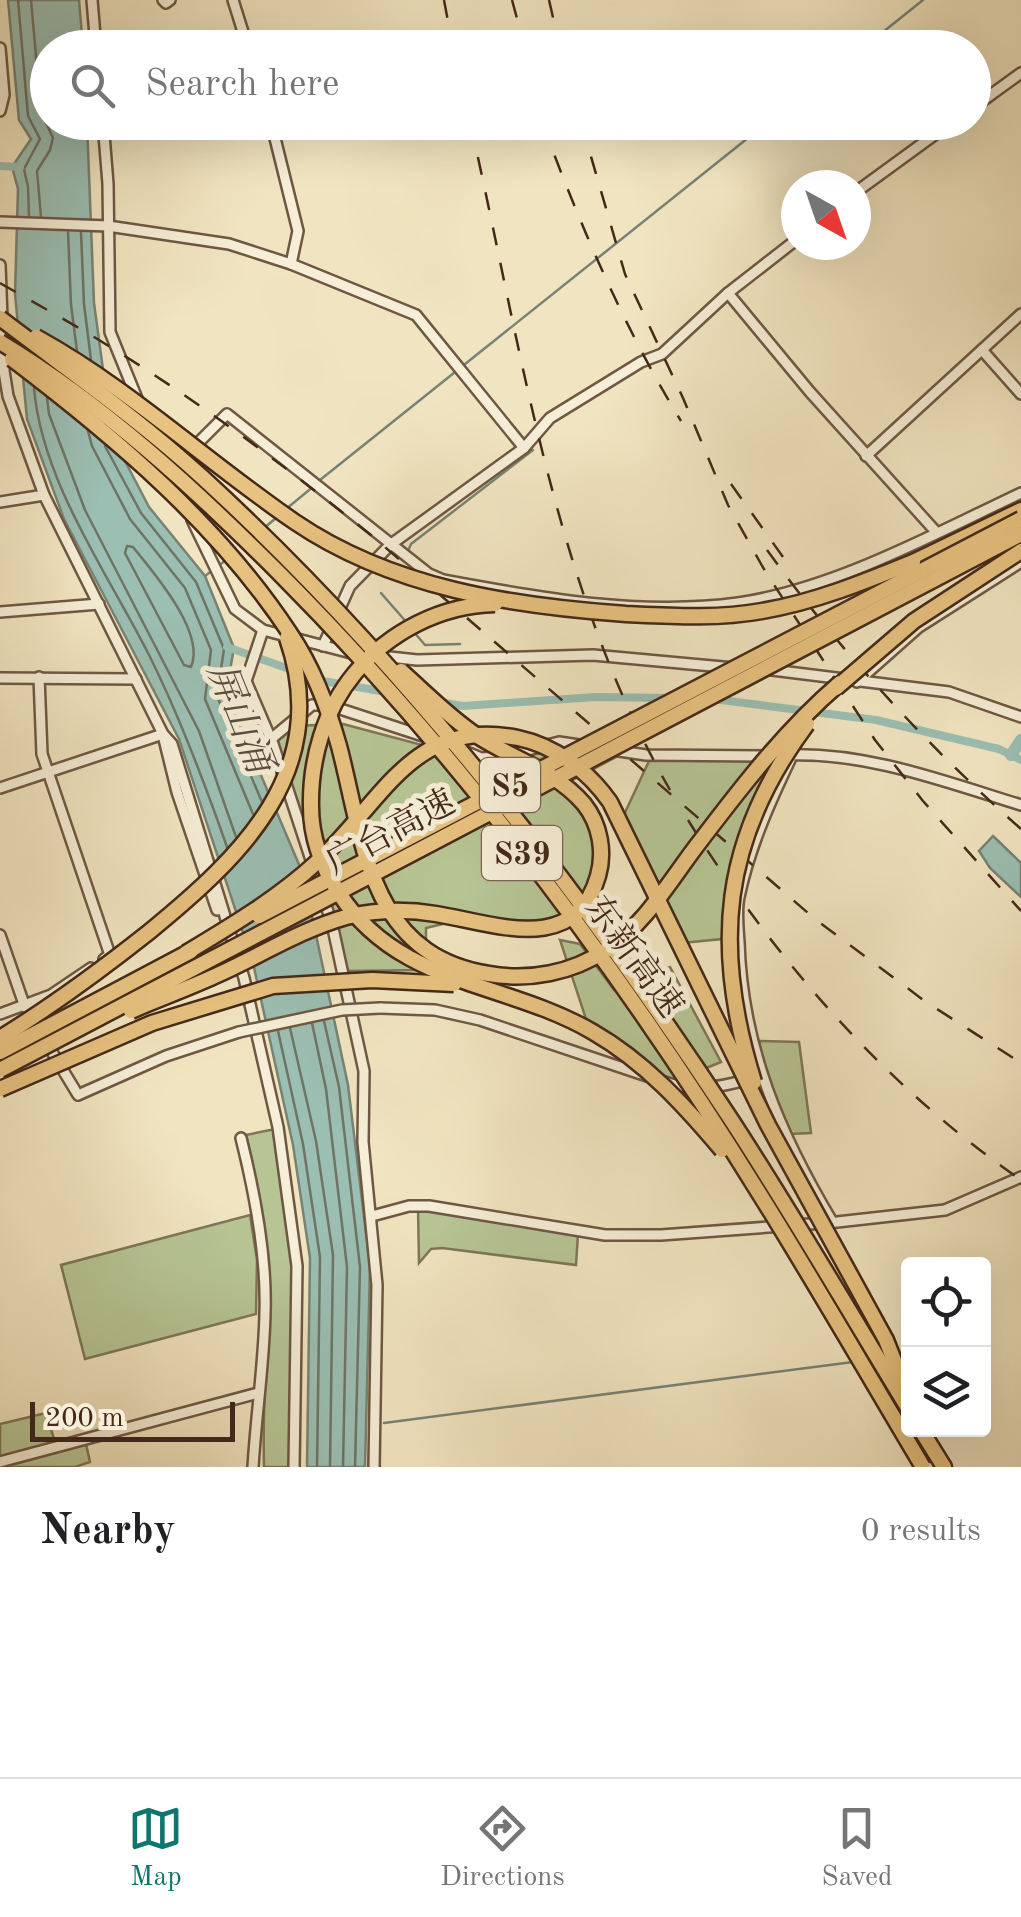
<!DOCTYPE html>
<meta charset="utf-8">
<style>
:root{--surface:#fff;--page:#f6f6f6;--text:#202124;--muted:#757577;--line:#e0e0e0;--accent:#0f766e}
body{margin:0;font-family:"Old Standard TT","Noto Serif SC",serif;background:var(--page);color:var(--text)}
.controls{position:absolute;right:30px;bottom:30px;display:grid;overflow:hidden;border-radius:10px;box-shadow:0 10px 40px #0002}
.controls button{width:90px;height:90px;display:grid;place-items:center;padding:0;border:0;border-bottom:2px solid var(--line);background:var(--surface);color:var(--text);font:50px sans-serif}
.compass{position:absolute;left:781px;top:170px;width:90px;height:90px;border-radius:50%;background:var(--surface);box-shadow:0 10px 40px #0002;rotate:140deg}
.scale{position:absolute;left:30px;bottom:25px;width:205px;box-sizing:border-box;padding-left:10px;border:5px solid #432919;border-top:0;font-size:28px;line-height:35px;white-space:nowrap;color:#432919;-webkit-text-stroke:8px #f6eed7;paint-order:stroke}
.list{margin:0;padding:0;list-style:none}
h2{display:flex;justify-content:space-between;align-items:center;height:130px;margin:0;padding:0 40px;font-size:42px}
h2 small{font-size:32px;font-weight:400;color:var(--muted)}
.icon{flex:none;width:55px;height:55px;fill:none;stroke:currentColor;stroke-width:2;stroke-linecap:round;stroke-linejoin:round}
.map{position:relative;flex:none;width:1021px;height:1467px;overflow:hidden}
.search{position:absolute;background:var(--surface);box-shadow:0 10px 40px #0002;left:30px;right:30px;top:30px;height:110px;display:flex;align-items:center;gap:25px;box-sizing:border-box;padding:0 35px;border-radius:55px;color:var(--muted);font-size:38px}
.sheet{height:310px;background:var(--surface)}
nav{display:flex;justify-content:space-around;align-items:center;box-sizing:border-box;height:140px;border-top:2px solid var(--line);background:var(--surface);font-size:28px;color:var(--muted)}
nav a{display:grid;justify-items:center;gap:5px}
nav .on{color:var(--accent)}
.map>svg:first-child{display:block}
.green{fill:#b7c595;stroke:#7d7757;stroke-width:2.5}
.water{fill:#9bbfb3;stroke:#788375;stroke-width:2.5}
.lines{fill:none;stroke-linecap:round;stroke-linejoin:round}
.shore{stroke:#6f7466;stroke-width:2.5}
.stream{stroke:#788375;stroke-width:2.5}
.canal{stroke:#9bbfb3;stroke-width:8}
.river{stroke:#9bbfb3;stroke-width:12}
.minor-casing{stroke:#6e5843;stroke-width:14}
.highway-casing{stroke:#432919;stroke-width:19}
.minor{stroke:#f6eed7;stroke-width:9}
.highway{stroke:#e8c280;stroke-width:14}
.rail{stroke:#432919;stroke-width:2.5;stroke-dasharray:18 18;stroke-linecap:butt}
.minor-bridge-casing{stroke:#6e5843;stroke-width:14;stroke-linecap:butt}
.highway-bridge-casing{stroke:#432919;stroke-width:19;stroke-linecap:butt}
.minor-bridge{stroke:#f6eed7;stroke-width:9}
.highway-bridge{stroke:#e8c280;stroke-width:14}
.labels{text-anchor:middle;stroke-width:10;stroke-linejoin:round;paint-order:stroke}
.shield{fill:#f6eed7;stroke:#796452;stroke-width:2.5}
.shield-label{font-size:32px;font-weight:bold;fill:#432919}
.street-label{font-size:35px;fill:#432919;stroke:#f6eed7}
.water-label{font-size:38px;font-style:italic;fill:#594e40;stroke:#f6eed7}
</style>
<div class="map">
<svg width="1021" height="1467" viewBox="0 0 1021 1467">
<rect width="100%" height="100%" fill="#f1e5c1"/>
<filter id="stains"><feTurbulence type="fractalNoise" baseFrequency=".002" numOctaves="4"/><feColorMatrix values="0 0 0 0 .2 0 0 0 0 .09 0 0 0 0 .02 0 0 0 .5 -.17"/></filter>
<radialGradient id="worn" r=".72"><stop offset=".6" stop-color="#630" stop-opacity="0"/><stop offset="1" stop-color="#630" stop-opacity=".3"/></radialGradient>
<g class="green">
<polygon points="343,724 482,761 541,750 616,757 569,782 595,835 595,873 585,895 553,921 514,926 472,917 426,928 426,970 346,971 338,929 277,740 293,726"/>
<polygon points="776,759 725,910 722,939 672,944 622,819 649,761"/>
<polygon points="560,940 580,944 614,990 670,967 721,1062 672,1082 586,1019"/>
<polygon points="759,1041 799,1042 811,1133 790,1134 765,1074"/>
<path d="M275 1129 293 1277 291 1467H264C262 1397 269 1327 266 1257 265 1216 255 1175 246 1135Z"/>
<polygon points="418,1209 578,1234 576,1265 442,1248 431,1249 419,1263"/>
<polygon points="250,1215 257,1260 256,1314 85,1359 61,1265"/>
<polygon points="46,1413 55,1442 0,1457 0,1424"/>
<polygon points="86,1444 90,1462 75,1467 3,1467"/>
</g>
<g class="water">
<polygon points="8,0 79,0 83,47 48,48 48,122 87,123 94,303 112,436 149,507 205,576 234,648 226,693 303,874 348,1085 370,1266 365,1467 307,1467 310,1258 293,1145 253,963 179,739 64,519 27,419 15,294 18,189 12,167 31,139 19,120"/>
<polygon points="993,836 1021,863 1021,897 990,868 979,851"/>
</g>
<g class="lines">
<g class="shore">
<polyline points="18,0 28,116 40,139 24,169 28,187 29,216"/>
<polyline points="31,0 41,112 53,138 50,150 37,171 41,217"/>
<polyline points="68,231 71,305 77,351"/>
<polyline points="81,232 84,304 91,360"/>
<path d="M34 388C42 482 107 572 149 655 180 717 204 781 227 847"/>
<polyline points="47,398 49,414 85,510 199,731 236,837"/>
<polyline points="88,431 92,446 130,519 185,588 211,650 205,699 253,814"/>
<polyline points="105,446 141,513 196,582 224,649 217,696 262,802"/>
<path d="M127 546 133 547C154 573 206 633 191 667L184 665 125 553Z"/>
<polyline points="324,1021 339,1087 360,1267 355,1467"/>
<polyline points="312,1023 326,1089 347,1267 343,1467"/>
<polyline points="290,1028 316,1141 333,1255 330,1467"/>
<polyline points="278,1031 303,1144 320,1257 317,1467"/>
</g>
<g class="stream">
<polyline points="863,48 923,0"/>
<polyline points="320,480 768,122"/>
<polyline points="286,509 314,486"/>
<polyline points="263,529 276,518"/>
<polyline points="408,551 411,544 533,450"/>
<polyline points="205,576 226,560"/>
<polyline points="381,593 408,624"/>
<polyline points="413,631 425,645 460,644"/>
<polyline points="384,1423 853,1362"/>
</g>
<g class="canal">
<polyline points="0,166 20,167"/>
<polyline points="227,647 323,681 386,692"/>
<polyline points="713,699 876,720 999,749 1021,760"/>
<polyline points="439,702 463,706 596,697 669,698"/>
</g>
<polyline class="river" points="1011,755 1021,740"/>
<g class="minor-casing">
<g id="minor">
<polyline points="92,0 96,48"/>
<polyline points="163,0 166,3 170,0"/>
<polyline points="233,0 248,48"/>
<polyline points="0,48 4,95 0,111"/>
<polyline points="974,107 1021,73"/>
<polyline points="103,122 108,184 110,332 138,401"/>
<polyline points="271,122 298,231 291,264"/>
<polyline points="856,192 952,122"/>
<polyline points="0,222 108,226 229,244 291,264 416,315 524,448"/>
<polyline points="0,265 4,371 8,396 44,495 163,734 172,744 244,978 278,1127 297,1266 294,1467"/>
<polyline points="728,293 810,392 937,533"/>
<polyline points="982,350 1021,394"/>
<polyline points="866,456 1021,314"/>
<path d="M179 462 227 414 429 574 443 580C539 598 640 616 738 603 834 589 934 534 1021 493"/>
<polyline points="0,502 44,495"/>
<polyline points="192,520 235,609 263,630 355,654"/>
<polyline points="0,612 99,604"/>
<polyline points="263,630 246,681 273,744 332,924 364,1071 363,1142 377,1285 374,1467"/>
<polyline points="323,646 350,586 390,545 524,448 550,418 641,362 662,354 728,293 796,240"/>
<polyline points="380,656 417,660 593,655 734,668"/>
<polyline points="764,669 949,692 1021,717"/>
<polyline points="39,677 42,754 110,955 104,959"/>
<polyline points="0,678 136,679"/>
<polyline points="857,682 919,627 1021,562"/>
<polyline points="163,735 177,792 217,910"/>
<polyline points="271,739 312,705 328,705 426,737"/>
<polyline points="464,751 481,758 501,757 559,742 646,755 770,756"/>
<path d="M785 755C865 751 946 782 1021 805"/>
<path d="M790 760C769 804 749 849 739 897 736 911 738 928 739 942 742 1046 780 1135 833 1223"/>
<polyline points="0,788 163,734"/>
<polyline points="0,935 25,1007"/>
<polyline points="380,1008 435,1010 480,1020 647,1076"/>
<polyline points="0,1014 51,995 91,968"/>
<polyline points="46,1042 78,1095 166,1056 239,1032"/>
<path d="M662 1081C691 1092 719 1088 749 1079"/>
<path d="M241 1138C255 1194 267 1255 265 1313 264 1364 256 1416 253 1467"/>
<polyline points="372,1216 409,1206 429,1206 605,1235 661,1235 837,1222 945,1210 1021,1177"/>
<polyline points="0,1462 258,1393"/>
</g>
</g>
<g class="highway-casing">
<g id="highway">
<polyline points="913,562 1021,510"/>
<polyline points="921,1430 944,1467"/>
</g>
</g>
<use href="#minor" class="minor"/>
<use href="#highway" class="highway"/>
<g class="rail">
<polyline points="444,0 453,48"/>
<polyline points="512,0 525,48"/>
<polyline points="549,0 560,48"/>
<path d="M470 122C522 349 553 586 670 790"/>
<path d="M542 122C580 225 624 328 681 421"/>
<polyline points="581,122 625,274 683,398 728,505 765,571 875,740 923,801 1021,911"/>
<path d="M0 283C36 304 72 323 107 345 200 402 286 467 371 535L815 919 926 1002 1021 1063"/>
<polyline points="731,484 783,557"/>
<path d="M767 550C841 652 927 746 1021 829"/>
<path d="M688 820C774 959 886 1087 1021 1180"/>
</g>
<g class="minor-bridge-casing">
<polyline id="minor-bridge" points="239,1032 342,1010 380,1008"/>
</g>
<g class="highway-bridge-casing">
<g id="highway-bridge">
<path d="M0 318C68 370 139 419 202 477 406 664 578 887 730 1118 792 1213 849 1311 908 1408"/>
<path d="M36 337C129 388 207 462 295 522 392 588 512 606 626 614 671 616 718 619 762 611 815 602 864 582 913 562"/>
<path d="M0 342C104 405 193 487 279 573 465 760 625 976 764 1201 818 1288 870 1378 923 1467"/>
<path d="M12 359C116 438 219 525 291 635 313 668 328 707 339 746 364 841 368 955 489 974 529 981 572 973 606 950 644 925 668 884 695 848 739 790 784 731 840 683"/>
<path d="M495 604C441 605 389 632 355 673 324 710 310 760 311 807 311 838 322 867 339 893 398 986 506 981 593 1032 645 1062 684 1105 722 1150"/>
<polyline points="836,688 914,621 1021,551"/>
<polyline points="259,916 1021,519"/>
<path d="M186 953C231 926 278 898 317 862 383 802 412 717 518 738 556 746 588 771 610 802L768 1125 886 1340 908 1396"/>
<path d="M131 1011C158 999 187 989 215 976 258 957 300 930 346 917 374 910 407 909 436 914 493 923 575 957 598 876 605 852 600 824 584 804 555 770 512 759 476 735 449 717 426 693 401 671"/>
<path d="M0 1038C52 1006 101 970 149 932 242 856 333 770 287 638"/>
<polyline points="0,1052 191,951"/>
<polyline points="0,1070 1021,534"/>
<path d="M754 1082C712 947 721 840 807 724"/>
<polyline points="0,1089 152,1023 273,986 372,980 454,984"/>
</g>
</g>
<use href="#minor-bridge" class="minor-bridge"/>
<use href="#highway-bridge" class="highway-bridge"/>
</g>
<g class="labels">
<g class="shield">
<rect x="480" y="758" width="60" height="54" rx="8"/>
<rect x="482" y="826" width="80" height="54" rx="8"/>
</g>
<g class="shield-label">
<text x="510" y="796">S5</text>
<text x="522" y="864">S39</text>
</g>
<g class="street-label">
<text transform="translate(390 831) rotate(-28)" y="12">广台高速</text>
<text transform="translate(635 956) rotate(54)" y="12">东新高速</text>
</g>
<g class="water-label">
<text transform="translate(241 717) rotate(68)" y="13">屏山涌</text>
</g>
</g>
<rect width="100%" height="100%" filter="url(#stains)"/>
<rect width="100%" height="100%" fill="url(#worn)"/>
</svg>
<div class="controls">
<button><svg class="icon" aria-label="locate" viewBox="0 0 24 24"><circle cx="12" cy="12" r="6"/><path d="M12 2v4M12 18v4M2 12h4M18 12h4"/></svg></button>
<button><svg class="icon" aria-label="layers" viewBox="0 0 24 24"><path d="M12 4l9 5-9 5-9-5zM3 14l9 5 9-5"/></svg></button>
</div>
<svg class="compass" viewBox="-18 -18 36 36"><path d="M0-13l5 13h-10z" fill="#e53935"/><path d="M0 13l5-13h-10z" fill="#757577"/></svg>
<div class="scale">200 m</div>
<div class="search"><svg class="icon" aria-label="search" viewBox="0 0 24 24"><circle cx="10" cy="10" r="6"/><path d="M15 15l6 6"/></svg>Search here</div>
</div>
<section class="sheet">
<h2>Nearby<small>0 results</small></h2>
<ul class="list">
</ul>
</section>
<nav>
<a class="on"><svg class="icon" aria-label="map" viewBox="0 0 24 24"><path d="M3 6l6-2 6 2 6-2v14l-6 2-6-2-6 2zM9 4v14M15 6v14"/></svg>Map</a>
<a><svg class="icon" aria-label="directions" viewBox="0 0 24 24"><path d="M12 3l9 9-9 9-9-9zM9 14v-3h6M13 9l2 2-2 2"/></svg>Directions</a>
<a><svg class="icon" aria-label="saved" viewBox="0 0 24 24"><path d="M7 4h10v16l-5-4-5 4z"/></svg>Saved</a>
</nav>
